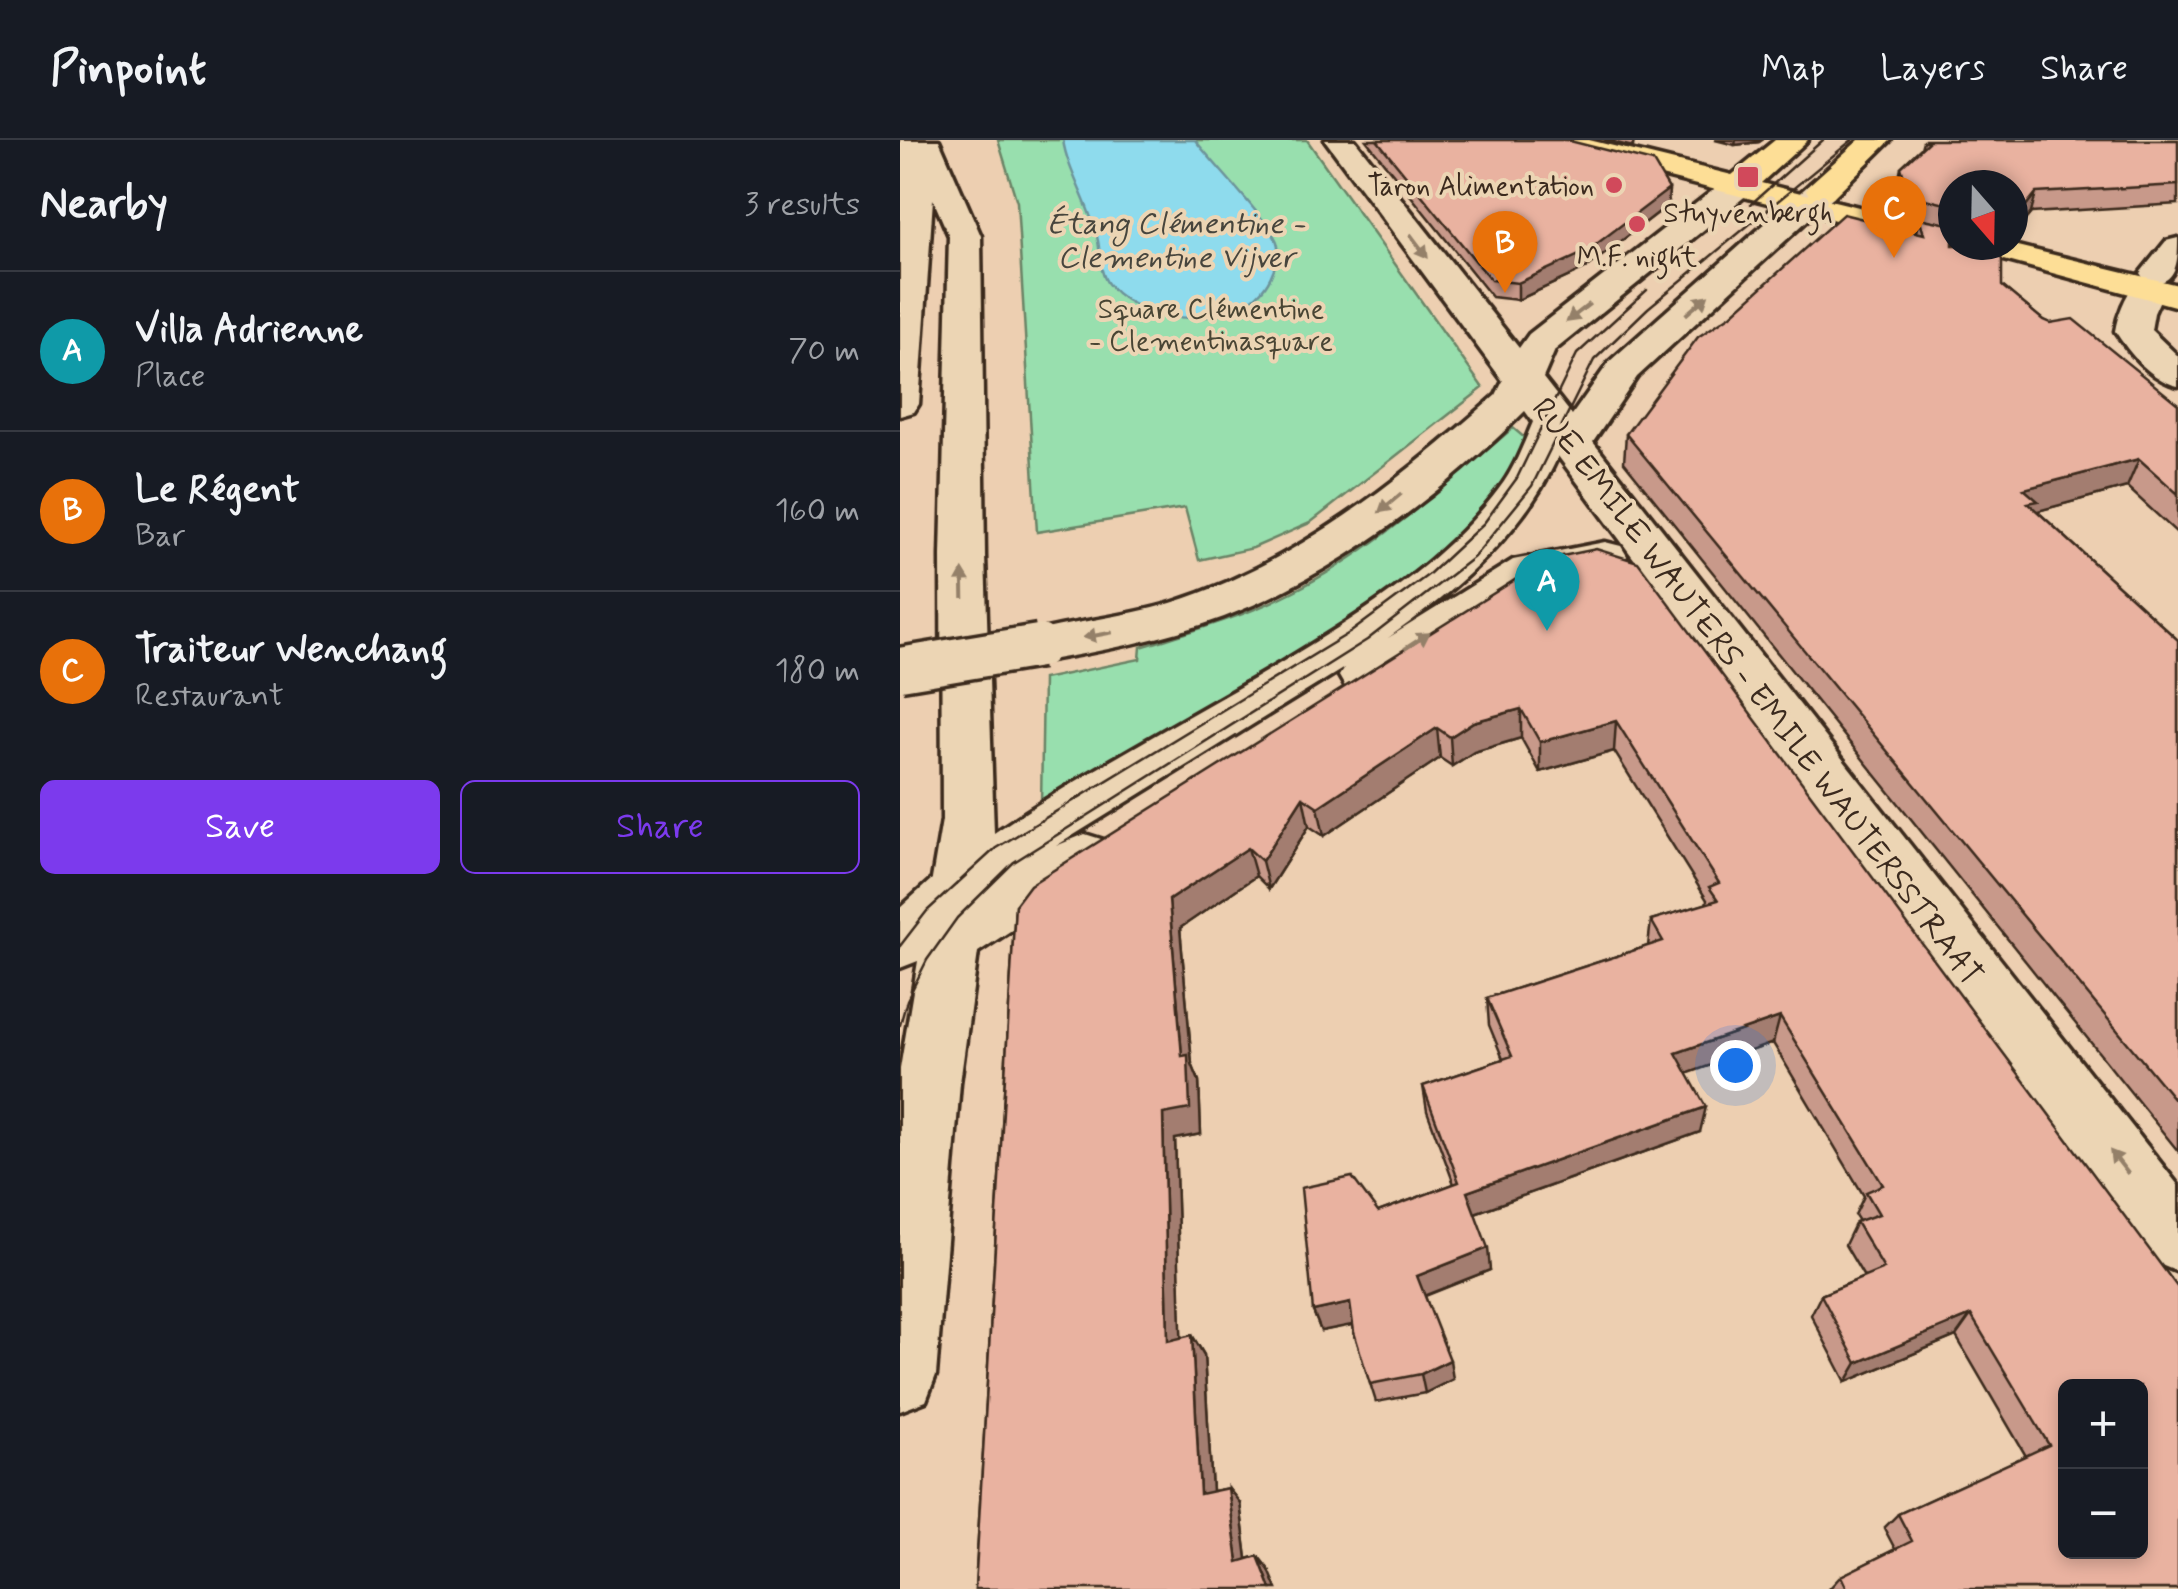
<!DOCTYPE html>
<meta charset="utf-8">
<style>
:root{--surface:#171b24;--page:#242831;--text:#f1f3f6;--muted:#9ea1a6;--line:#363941;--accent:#7c3aed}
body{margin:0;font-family:Mynerve,sans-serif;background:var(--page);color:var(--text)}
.controls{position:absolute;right:30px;bottom:30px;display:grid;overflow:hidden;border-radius:15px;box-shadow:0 5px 15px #0003}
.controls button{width:90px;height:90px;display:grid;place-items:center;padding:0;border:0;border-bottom:2px solid var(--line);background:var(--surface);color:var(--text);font:50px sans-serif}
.compass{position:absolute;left:1038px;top:30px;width:90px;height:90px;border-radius:50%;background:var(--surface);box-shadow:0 5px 15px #0003;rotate:160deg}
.you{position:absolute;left:835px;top:925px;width:35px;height:35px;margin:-25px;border:8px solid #fff;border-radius:50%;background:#1a73e8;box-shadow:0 0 0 15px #1a73e833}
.badge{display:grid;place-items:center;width:65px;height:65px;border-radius:50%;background:var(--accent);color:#fff;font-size:32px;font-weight:700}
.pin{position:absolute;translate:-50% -82px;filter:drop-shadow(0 2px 5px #0008)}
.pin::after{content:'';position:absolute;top:52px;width:35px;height:30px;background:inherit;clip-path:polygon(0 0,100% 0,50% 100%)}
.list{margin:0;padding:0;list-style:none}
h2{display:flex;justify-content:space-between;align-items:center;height:130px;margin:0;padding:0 40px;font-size:42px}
h2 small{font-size:32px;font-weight:400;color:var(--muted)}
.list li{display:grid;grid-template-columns:65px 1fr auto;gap:30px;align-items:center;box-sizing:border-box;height:160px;padding:0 40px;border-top:2px solid var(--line)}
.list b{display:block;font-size:38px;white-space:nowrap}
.list p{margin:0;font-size:32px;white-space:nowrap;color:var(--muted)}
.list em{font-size:32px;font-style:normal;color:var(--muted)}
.actions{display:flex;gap:20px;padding:30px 40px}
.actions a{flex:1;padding:22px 0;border:2px solid var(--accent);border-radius:15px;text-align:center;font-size:35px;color:var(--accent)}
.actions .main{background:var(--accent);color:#fff}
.map{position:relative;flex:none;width:1278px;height:1449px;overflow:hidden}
header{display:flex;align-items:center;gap:60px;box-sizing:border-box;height:140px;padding:0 50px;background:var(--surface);border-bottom:2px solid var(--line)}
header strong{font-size:48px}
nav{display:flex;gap:55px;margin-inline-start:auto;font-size:35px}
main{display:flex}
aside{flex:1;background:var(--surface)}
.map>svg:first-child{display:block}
.green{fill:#98dfae;stroke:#6a8466;stroke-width:2.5}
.water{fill:#8edbed;stroke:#6d949a;stroke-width:2.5}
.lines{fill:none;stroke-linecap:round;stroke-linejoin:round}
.minor-casing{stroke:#3b2a1e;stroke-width:7}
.major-casing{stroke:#3b2a1e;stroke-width:7}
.minor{fill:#ecd5b4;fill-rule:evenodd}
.major{fill:#fdde96;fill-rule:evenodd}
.tram{stroke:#3b2a1e;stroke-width:2.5}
.minor-bridge-casing{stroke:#3b2a1e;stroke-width:49;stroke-linecap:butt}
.minor-bridge{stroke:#ecd5b4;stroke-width:42}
.wall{fill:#c8998a;stroke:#3b2a1e;stroke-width:2.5}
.shaded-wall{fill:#a37d70;stroke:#3b2a1e;stroke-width:2.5}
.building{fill:#e9b2a0;stroke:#3b2a1e;stroke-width:2.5;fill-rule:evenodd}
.oneway{fill:#948069}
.poi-dot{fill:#d1495b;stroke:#ecd5b4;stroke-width:4}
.labels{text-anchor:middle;stroke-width:8;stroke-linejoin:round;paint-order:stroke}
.far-poi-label{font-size:28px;fill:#3b2a1e;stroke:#ecd5b4}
.far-park-label{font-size:28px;fill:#494534;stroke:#ecd5b4}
.far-water-label{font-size:30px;font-style:italic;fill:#47453d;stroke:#ecd5b4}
.street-label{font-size:32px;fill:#3b2a1e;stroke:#ecd5b4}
</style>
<header>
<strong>Pinpoint</strong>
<nav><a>Map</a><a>Layers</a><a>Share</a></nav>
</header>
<main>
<aside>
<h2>Nearby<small>3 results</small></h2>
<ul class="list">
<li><span class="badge" style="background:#0f9aa8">A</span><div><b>Villa Adrienne</b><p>Place</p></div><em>70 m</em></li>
<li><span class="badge" style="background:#e8710a">B</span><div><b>Le Régent</b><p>Bar</p></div><em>160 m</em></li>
<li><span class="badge" style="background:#e8710a">C</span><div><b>Traiteur Wenchang</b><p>Restaurant</p></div><em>180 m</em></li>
</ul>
<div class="actions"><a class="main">Save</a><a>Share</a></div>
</aside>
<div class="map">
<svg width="1278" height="1449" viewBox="0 0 1278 1449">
<rect width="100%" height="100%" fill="#edcfb1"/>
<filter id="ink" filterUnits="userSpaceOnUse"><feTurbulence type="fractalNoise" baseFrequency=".01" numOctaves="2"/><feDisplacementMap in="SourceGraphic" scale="20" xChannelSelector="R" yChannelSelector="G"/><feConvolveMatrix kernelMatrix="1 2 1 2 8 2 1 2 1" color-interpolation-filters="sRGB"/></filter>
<g filter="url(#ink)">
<g class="green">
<polygon points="98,0 407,0 583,248 410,383 353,408 299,420 285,368 137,392 117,62"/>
<path d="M613 288 626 299 606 338 527 431 459 479 141 666 143 539 240 519 241 507C292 491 344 477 392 452 475 411 543 346 613 288Z"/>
</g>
<path class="water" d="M163 0H295C311 21 371 84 377 102 380 111 377 122 373 131 351 192 247 190 209 145 199 133 201 116 198 101 191 67 167 30 163 0Z"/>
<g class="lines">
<g class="minor-casing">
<g id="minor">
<path d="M0 0H39L81 96 85 416 94 693C192 627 297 574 397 513 470 469 546 419 598 350 614 330 623 305 633 282L625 271C541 355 436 434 324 477 265 499 201 511 139 522L122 517 115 506 122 495C171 481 222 478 271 463 396 424 500 340 596 255L603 241 425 0H455L619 208 629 194 826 40H848L853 47 848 54 655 210 643 238 672 275 710 221 911 43H933L938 50 933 57 737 237 693 302 1278 1045V1132L1254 1122 658 316C624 393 556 450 488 498L613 420 705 402 721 406 727 416 721 426 642 442 480 548 463 553 446 548 439 536 444 528 156 706 185 694 204 700 212 715 204 730 78 812 60 943 36 1235 26 1261 0 1271V929L18 821 0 828V768L32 739 42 680 41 416 49 96 33 59 19 264 14 272 0 276Z"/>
<path d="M1278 98C1278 116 1278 137 1261 142L1265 149 1254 173 1251 190 1278 216V246C1251 240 1230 214 1215 191 1218 173 1225 157 1236 142L1244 139 1240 133 1266 101Z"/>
</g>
</g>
<g class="major-casing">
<polygon id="major" points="638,0 689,0 832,35 875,0 908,0 861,43 909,55 906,50 911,43 959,0 991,0 933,57 926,59 1053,90 1053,105 1113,105 1278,145 1278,167 1060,108 1053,110 643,6"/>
</g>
<use href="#minor" class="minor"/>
<use href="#major" class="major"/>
<g class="tram">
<polyline points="851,64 923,0"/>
<polyline points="0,806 27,771 96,708 451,492 528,435 584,383 617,338 677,214 747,150"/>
<polyline points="0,885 7,860 27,820 57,778 114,722 467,500 574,417 632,346 694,220 748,168 952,0"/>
</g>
<g class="minor-bridge-casing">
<polyline id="minor-bridge" points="0,529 139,506"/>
</g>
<use href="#minor-bridge" class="minor-bridge"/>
</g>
<g class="wall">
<polygon points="466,0 666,0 769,49 768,65 685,129 618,160 592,157"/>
<polygon points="704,0 734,0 733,7"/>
<polygon points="815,0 862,0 859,2 835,5"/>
<polygon points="1278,0 1278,64 1131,73 1113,95 1113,45 1053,45 1053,105 1096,107 1102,146 1143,180 1278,264 1278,394 1227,347 1137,371 1278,500 1278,1011 724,322 726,294 1016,92 1019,78 1021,78 1005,74 997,46 1001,27 1021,8 1023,1"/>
<polygon points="648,419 1278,1449 929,1449 941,1436 995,1409 984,1388 998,1374 1126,1316 1056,1196 946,1242 911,1175 921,1155 964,1137 945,1105 956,1082 959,1081 955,1075 964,1056 873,903 787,933 800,992 575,1073 590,1130 525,1156 553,1239 525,1253 476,1262 454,1192 453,1184 421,1191 413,1171 478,1072 554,1044 527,971 523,946 603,919 589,885 587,858 748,806 751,780 806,764 807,760 714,611 640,632 621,598 574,612 552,626 540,618 424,696 409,686 369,749 356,736 280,788 292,924 299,941 301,994 275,999 281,1198 292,1195 304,1215 312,1351 328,1348 340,1363 347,1419 358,1416 369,1430 75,1449 115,765"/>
</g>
<g class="shaded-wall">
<polygon points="836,0 862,0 859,2 835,5"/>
<polygon points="769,49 768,65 685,129 618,160 618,143"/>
<polygon points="1136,53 1131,73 1113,95 1113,82"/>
<polygon points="1239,319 1227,347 1134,372 1128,389 1124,349"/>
<polygon points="621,569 621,598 574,612 552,626 550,597 573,582"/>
<polygon points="716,581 714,611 640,632 640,602"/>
<polygon points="537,588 540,618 424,696 418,667"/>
<polygon points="403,657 409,686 369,749 362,721"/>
<polygon points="348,708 356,736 280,788 292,924 299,941 301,994 275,999 282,1220 268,1201 263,974 282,916 269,760"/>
<polygon points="880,877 873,903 772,939 776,913"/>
<polygon points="806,967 800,992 569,1075 567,1052"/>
<polygon points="588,1108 590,1130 521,1157 517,1136"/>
<polygon points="450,1163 457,1184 421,1191 413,1171"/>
<polygon points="1071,1175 1056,1196 946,1242 957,1223"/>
<polygon points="292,1195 304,1215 313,1369 300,1354"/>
<polygon points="550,1220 553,1239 525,1253 521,1234"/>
<polygon points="328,1348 340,1363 349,1435 338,1422"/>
<polygon points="358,1416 369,1430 377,1449 371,1449"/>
</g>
<g class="building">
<polygon points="477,0 666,0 753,22 769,49 686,112 618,143 591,140"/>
<polygon points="1024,0 1278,0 1278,45 1136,53 1113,82 1113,45 1053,45 1053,66 1009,55 1001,27 1028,2"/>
<polygon points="943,74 1024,94 1019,78 1053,85 1053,105 1095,105 1102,120 1102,146 1143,180 1150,183 1173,179 1278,264 1278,354 1239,319 1124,349 1138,361 1128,363 1278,500 1278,964 726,294 798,197 831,175"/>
<path d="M696 409 738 422 1278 1148V1449H947L941 1436 1012 1401 998 1374 1149 1305 1071 1175 957 1223 921 1155 984 1129 956 1082 979 1074 966 1052 983 1045 880 877 776 913 806 967 567 1052 588 1108 517 1136 550 1220 521 1234 470 1244 454 1192 450 1163 413 1171 401 1048 452 1037 478 1072 559 1042 523 946 612 916 587 858 763 801 751 780 818 760 809 747 819 743 716 581 640 602 621 569 573 582 550 597 537 588 418 667 403 657 362 721 348 708 269 760 282 916 288 915 290 969 263 974 268 1201 292 1195 300 1354 328 1348 338 1422 358 1416 371 1449H75L115 765 130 745 648 419ZM1166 1246H1240V1412H1166Z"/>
</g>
<defs><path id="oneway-solid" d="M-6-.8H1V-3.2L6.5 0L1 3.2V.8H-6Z" transform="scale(2.5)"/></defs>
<g class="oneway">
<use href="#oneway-solid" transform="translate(519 106) rotate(53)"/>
<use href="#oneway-solid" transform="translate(797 165) rotate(-41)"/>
<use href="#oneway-solid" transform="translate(678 173) rotate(142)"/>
<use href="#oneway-solid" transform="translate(490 363) rotate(140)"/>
<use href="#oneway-solid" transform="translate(63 444) rotate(-91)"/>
<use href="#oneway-solid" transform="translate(198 495) rotate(170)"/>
<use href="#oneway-solid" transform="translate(517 501) rotate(-33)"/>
<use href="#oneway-solid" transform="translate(1219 1022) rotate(-128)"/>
</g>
</g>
<g class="poi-dot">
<rect x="836" y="25" width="24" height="24" rx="5"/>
<circle cx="714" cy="45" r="10"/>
<circle cx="737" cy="84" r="10"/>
</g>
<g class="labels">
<g class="far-poi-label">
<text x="694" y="55" text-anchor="end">Taron Alimentation</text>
<text x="848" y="82">Stuyvenbergh</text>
<text x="737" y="126">M.F. night</text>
</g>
<g class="far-park-label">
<text x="311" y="178">Square Clémentine<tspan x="311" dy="32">- Clementinasquare</tspan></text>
</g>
<g class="far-water-label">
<text x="276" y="93">Étang Clémentine -<tspan x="276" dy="34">Clementine Vijver</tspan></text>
</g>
<g class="street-label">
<text transform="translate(858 551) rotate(53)" y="11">RUE EMILE WAUTERS - EMILE WAUTERSSTRAAT</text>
</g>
</g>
</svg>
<div class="controls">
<button>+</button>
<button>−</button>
</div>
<svg class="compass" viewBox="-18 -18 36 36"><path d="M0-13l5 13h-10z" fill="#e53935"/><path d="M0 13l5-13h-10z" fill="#9ea1a6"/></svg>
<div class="you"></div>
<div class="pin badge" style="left:647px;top:491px;background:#0f9aa8">A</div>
<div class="pin badge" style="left:605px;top:153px;background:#e8710a">B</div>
<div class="pin badge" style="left:994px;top:118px;background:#e8710a">C</div>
</div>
</main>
